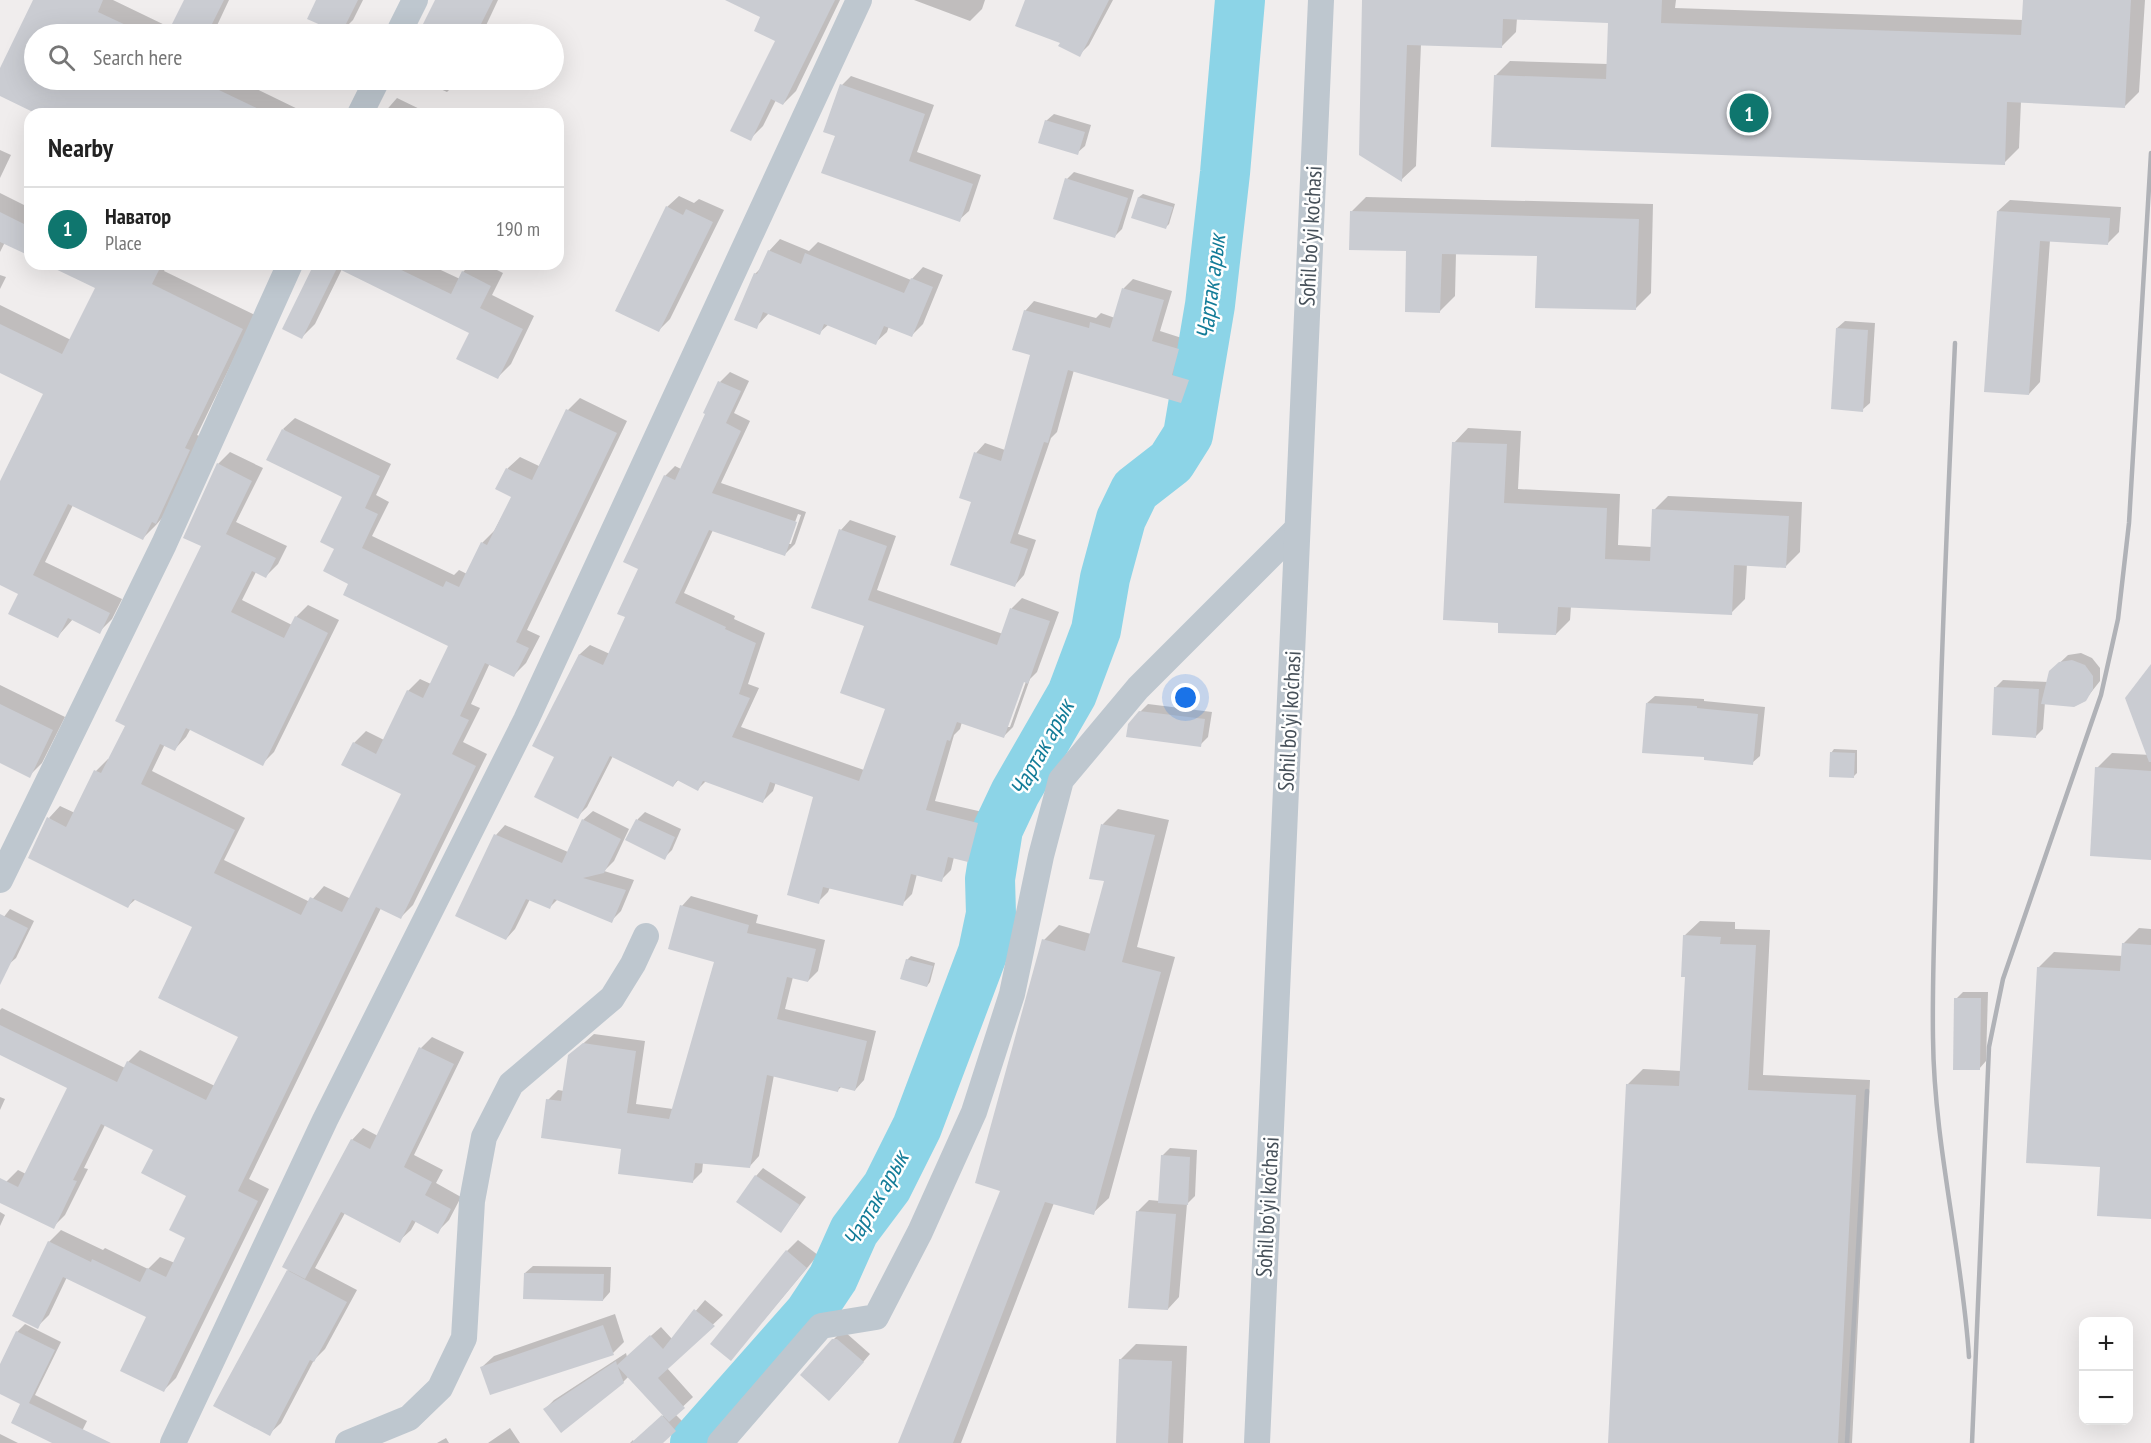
<!DOCTYPE html>
<meta charset="utf-8">
<style>
:root{--surface:#fff;--page:#f2f2f2;--text:#222;--muted:#767676;--line:#e0e0e0;--accent:#0f766e}
body{margin:0;font-family:"PT Sans Narrow",sans-serif;background:var(--page);color:var(--text)}
.controls{position:absolute;right:18px;bottom:18px;display:grid;overflow:hidden;border-radius:12px;box-shadow:0 6px 24px #0002}
.controls button{width:54px;height:54px;display:grid;place-items:center;padding:0;border:0;border-bottom:2px solid var(--line);background:var(--surface);color:var(--text);font:30px sans-serif}
.you{position:absolute;left:1186px;top:698px;width:21px;height:21px;margin:-15px;border:4px solid #fff;border-radius:50%;background:#1a73e8;box-shadow:0 0 0 9px #1a73e833}
.badge{display:grid;place-items:center;width:39px;height:39px;border-radius:50%;background:var(--accent);color:#fff;font-size:20px;font-weight:700}
.pin{position:absolute;translate:-50% -50%;border:3px solid #fff;box-shadow:0 2px 6px #0006}
.list{margin:0;padding:0;list-style:none}
h2{display:flex;justify-content:space-between;align-items:center;height:78px;margin:0;padding:0 24px;font-size:26px}
h2 small{font-size:20px;font-weight:400;color:var(--muted)}
.list li{display:grid;grid-template-columns:39px 1fr auto;gap:18px;align-items:center;box-sizing:border-box;height:84px;padding:0 24px;border-top:2px solid var(--line)}
.list b{display:block;font-size:22px;white-space:nowrap}
.list p{margin:0;font-size:20px;white-space:nowrap;color:var(--muted)}
.list em{font-size:20px;font-style:normal;color:var(--muted)}
.icon{flex:none;width:33px;height:33px;fill:none;stroke:currentColor;stroke-width:2;stroke-linecap:round;stroke-linejoin:round}
.map{position:relative;flex:none;width:2151px;height:1443px;overflow:hidden}
.search{position:absolute;background:var(--surface);box-shadow:0 6px 24px #0002;left:24px;top:24px;width:540px;height:66px;display:flex;align-items:center;gap:15px;box-sizing:border-box;padding:0 21px;border-radius:33px;color:var(--muted);font-size:22px}
.panel{position:absolute;background:var(--surface);box-shadow:0 6px 24px #0002;left:24px;top:108px;width:540px;height:162px;border-radius:18px}
.map>svg:first-child{display:block}
.shadow{fill:#0003;fill-rule:evenodd}
.lines{fill:none;stroke-linecap:round;stroke-linejoin:round}
.river{stroke:#8cd4e7;stroke-width:50}
.building{fill:#caccd2}
.street{stroke:#bec7cf;stroke-width:26}
.rail{stroke:#b0b2b7;stroke-width:4.5}
.labels{text-anchor:middle;stroke-width:5;stroke-linejoin:round;paint-order:stroke}
.street-label{font-size:22px;fill:#465059;stroke:#fff}
.water-label{font-size:24px;font-style:italic;fill:#137c98;stroke:#fff}
</style>
<div class="map">
<svg width="2151" height="1443" viewBox="0 0 2151 1443">
<rect width="100%" height="100%" fill="#f0eded"/>
<g class="shadow">
<polygon points="35,0 113,0 171,28 185,0 229,0 213,34 34,34 34,80 238,80 308,114 41,114 0,94 0,72"/>
<polygon points="317,0 363,0 353,20 340,33"/>
<polygon points="437,0 498,0 482,34 420,34"/>
<polygon points="729,0 840,0 796,91 783,104 776,100 763,126 750,139 777,40 762,16"/>
<polygon points="914,0 985,0 982,9 970,21"/>
<polygon points="1027,0 1113,0 1089,45 1079,55"/>
<polygon points="1363,0 1676,0 1675,8 2024,20 2025,0 2145,0 2139,92 2124,107 2021,101 2019,148 2004,163 1495,76 1510,61 1608,64 1610,21 1517,18 1516,32 1501,47 1421,44 1416,166 1401,180"/>
<polygon points="851,76 934,105 917,152 981,175 969,211 959,220 837,135 842,85"/>
<polygon points="421,80 459,80 447,92"/>
<polygon points="397,98 430,114 383,114"/>
<polygon points="1054,114 1091,125 1085,146 1077,153 1046,121"/>
<polygon points="0,150 11,155 0,178"/>
<polygon points="1074,172 1134,190 1122,229 1115,236 1067,179"/>
<polygon points="0,193 30,208 30,255 5,242 0,252"/>
<polygon points="1143,194 1175,204 1169,224 1166,227 1133,217 1139,197"/>
<polygon points="679,196 694,203 699,199 724,210 670,319 658,331 667,207"/>
<polygon points="1366,197 1653,204 1651,293 1636,308 1538,255 1456,253 1455,296 1439,312 1408,249 1351,212"/>
<polygon points="2010,200 2121,207 2119,232 2107,244 2050,240 2040,382 2029,394 1998,211"/>
<polygon points="780,239 809,251 818,242 911,280 923,267 943,275 923,324 911,336 889,326 887,332 875,343 829,324 819,333 769,313 756,327 755,274 763,266 769,251"/>
<polygon points="49,264 168,264 164,271 255,315 197,435 202,437 169,510 156,525 143,538 73,505 45,562 122,599 112,619 99,632 73,619 58,636 20,593 0,584 0,484 45,393 0,371 0,305 71,340 97,287"/>
<polygon points="316,264 428,264 460,279 463,272 471,264 485,264 503,273 492,295 534,316 511,364 498,377 471,332 342,269 315,324 302,337"/>
<polygon points="0,275 6,277 0,289"/>
<polygon points="1133,279 1172,291 1160,331 1188,340 1180,365 1197,370 1190,392 1181,402 1074,370 1057,432 1051,438 1018,534 1036,540 1024,575 1015,585 973,501 961,497 976,453 985,443 1005,450 1032,354 1025,311 1034,301 1096,318 1101,313 1115,318 1124,288"/>
<polygon points="1845,321 1875,323 1870,403 1862,410 1837,328"/>
<path d="M730 372 749 381 734 413 750 421 721 483 806 512 795 544 785 554 713 530 684 593 735 616 734 619 765 633 748 684 759 688 741 727 864 770 887 708 841 530 850 520 896 536 877 590 1003 634 1012 608 1022 598 1059 612 1037 672 1030 679 1013 727 1004 736 962 722 960 729 954 735 935 801 987 813 978 851 968 861 954 857 951 870 941 880 917 874 912 894 902 904 830 887 828 892 818 902 815 796 776 782 773 791 763 801 706 781 698 789 679 779 673 786 613 756 587 807 577 817 556 756 534 745 580 654 590 645 610 654 627 616 665 476 675 466 681 469 707 413 705 412 720 382ZM798 514 801 515 791 544H787ZM1025 675 1028 676 1010 727H1006Z"/>
<polygon points="580,398 627,421 527,630 540,636 526,663 514,675 490,663 471,704 480,708 463,742 487,754 413,905 401,917 381,908 249,1179 269,1189 176,1378 164,1390 148,1317 67,1277 49,1315 37,1327 49,1242 61,1230 103,1250 105,1248 148,1269 160,1257 175,1263 187,1238 188,1195 155,1149 105,1125 84,1168 88,1169 65,1215 53,1227 0,1201 0,1193 6,1182 18,1170 26,1174 69,1088 0,1054 0,1010 2,1008 125,1068 128,1062 140,1050 215,1086 240,1036 194,927 136,899 128,906 49,818 60,806 75,813 96,771 108,759 110,759 127,725 203,545 218,464 230,452 263,468 236,522 287,546 278,564 266,576 256,572 242,600 292,625 296,617 308,605 339,620 274,752 262,764 191,728 186,737 175,749 165,744 152,771 245,818 224,860 310,902 324,886 351,899 403,793 354,743 366,731 384,740 408,691 420,679 431,684 450,645 350,583 336,548 344,496 283,429 295,418 391,464 376,495 389,502 372,536 454,575 459,570 467,574 482,543 494,531 513,496 497,489 508,468 520,457 539,466 568,410"/>
<polygon points="1468,428 1521,431 1518,489 1620,494 1618,545 1652,547 1654,510 1668,496 1802,502 1800,552 1786,566 1747,564 1745,599 1731,613 1571,606 1570,620 1556,634 1500,621 1454,443"/>
<polygon points="2081,653 2092,658 2100,668 2100,681 2085,700 2045,702 2043,729 2036,736 1995,688 2003,680 2048,682 2050,672 2068,655"/>
<polygon points="0,685 65,717 42,763 29,776 0,761"/>
<polygon points="1655,696 1704,699 1704,701 1765,707 1760,756 1752,763 1705,756 1647,703"/>
<polygon points="1148,704 1212,712 1208,737 1200,745 1140,712"/>
<polygon points="1834,749 1857,750 1857,773 1854,776 1831,753"/>
<polygon points="2112,753 2151,755 2151,859 2097,768"/>
<polygon points="1118,809 1169,820 1137,947 1175,957 1109,1198 1093,1213 1054,1203 961,1443 899,1443 1002,1190 1044,940 1059,925 1091,934 1106,880 1103,824"/>
<polygon points="593,811 629,829 614,861 604,871 634,880 621,911 611,921 558,899 550,907 530,899 515,929 506,939 496,835 505,825 568,852 583,820"/>
<polygon points="645,812 681,829 672,850 664,858 627,840 638,819"/>
<polygon points="691,896 758,915 756,923 825,940 818,971 808,981 793,977 785,1009 876,1031 864,1080 855,1090 842,1086 838,1090 774,1075 759,1156 750,1166 703,1163 702,1172 692,1182 623,1148 548,1100 558,1090 564,1091 569,1056 594,1034 645,1041 636,1104 673,1109 715,961 682,906"/>
<polygon points="10,909 34,921 16,958 8,965 0,961 0,922"/>
<polygon points="1700,921 1735,922 1735,929 1770,930 1763,1075 1870,1080 1852,1443 1610,1443 1628,1084 1643,1069 1682,1071 1687,976 1684,936"/>
<polygon points="2139,928 2151,929 2151,1218 2101,1165 2038,968 2054,952 2123,956 2123,944"/>
<polygon points="911,956 935,963 930,982 927,986 907,960"/>
<polygon points="1963,992 1988,992 1986,1061 1979,1069 1956,999"/>
<polygon points="432,1037 464,1052 414,1155 443,1170 436,1183 461,1197 449,1220 437,1232 416,1221 411,1230 399,1241 345,1213 315,1268 357,1290 325,1349 314,1360 281,1423 269,1434 288,1271 352,1140 363,1128 378,1136 421,1048"/>
<polygon points="0,1097 5,1099 0,1110"/>
<polygon points="1170,1148 1197,1150 1195,1196 1187,1204 1179,1297 1168,1309 1137,1212 1149,1200 1160,1201 1162,1156"/>
<polygon points="763,1168 806,1197 781,1231 756,1176"/>
<polygon points="0,1212 5,1215 0,1226"/>
<polygon points="798,1240 818,1255 731,1359 787,1251"/>
<polygon points="533,1266 611,1267 610,1292 603,1300 525,1273"/>
<polygon points="705,1300 723,1315 667,1368 693,1397 675,1414 683,1422 661,1443 630,1443 633,1440 634,1442 664,1415 629,1376 623,1382 545,1409 554,1400 626,1353 627,1357 661,1327 672,1339"/>
<polygon points="615,1314 624,1342 613,1353 482,1367 494,1356"/>
<polygon points="25,1324 61,1342 35,1395 87,1421 76,1443 55,1443 22,1404 0,1393 0,1367 17,1332"/>
<polygon points="841,1332 845,1332 870,1354 837,1392 833,1340"/>
<polygon points="1136,1344 1187,1346 1183,1443 1117,1443 1121,1359"/>
<polygon points="510,1428 520,1443 488,1443"/>
<polygon points="0,1434 18,1443 0,1443"/>
<polygon points="446,1438 449,1443 437,1443"/>
</g>
<g class="lines">
<polyline class="river" points="695,1443 809,1314 833,1278 854,1231 887,1187 917,1127 983,952 991,914 990,879 998,829 1015,793 1072,694 1096,630 1105,578 1121,519 1135,490 1171,462 1188,435 1210,305 1225,173 1240,0"/>
</g>
<g class="building">
<polygon points="33,0 103,0 98,12 145,34 34,34 34,80 198,80 269,114 37,114 0,96 0,68"/>
<polygon points="184,0 224,0 207,34 167,34"/>
<polygon points="316,0 358,0 341,34 307,19"/>
<polygon points="435,0 493,0 476,34 418,34"/>
<polygon points="725,0 835,0 783,105 771,99 751,141 730,131 775,41 754,31 760,17"/>
<polygon points="1025,0 1109,0 1080,57 1058,46 1060,43 1015,26"/>
<polygon points="1362,0 1662,0 1661,23 2021,35 2023,0 2131,0 2125,108 2007,102 2005,165 1491,147 1494,75 1606,79 1608,23 1503,19 1502,48 1407,45 1402,182 1359,155"/>
<polygon points="840,84 925,114 909,161 973,184 960,222 821,173 835,136 823,132"/>
<polygon points="1045,120 1085,132 1078,155 1038,143"/>
<polygon points="1065,178 1128,198 1115,238 1053,219"/>
<polygon points="1138,197 1173,207 1166,229 1131,218"/>
<polygon points="666,206 683,215 686,209 713,222 659,332 615,311"/>
<polygon points="1350,211 1639,219 1636,310 1535,308 1537,256 1442,254 1440,313 1405,312 1406,251 1349,250"/>
<polygon points="1997,211 2110,218 2108,245 2040,241 2029,395 1984,392"/>
<polygon points="0,212 30,227 30,256 0,242"/>
<polygon points="768,250 801,264 805,253 904,293 911,278 933,287 912,337 884,326 876,345 824,324 820,335 763,312 757,329 734,320 754,273 757,274"/>
<polygon points="45,264 162,264 152,284 243,329 185,448 190,450 156,524 152,522 143,540 68,504 33,575 110,613 100,634 68,618 58,638 8,614 18,594 0,585 0,481 43,394 0,373 0,324 62,354 95,288"/>
<polygon points="314,264 389,264 451,294 462,271 491,286 480,308 523,329 498,379 456,359 469,333 337,268 302,339 282,329"/>
<polygon points="1122,288 1164,300 1152,341 1179,349 1172,375 1189,380 1181,403 1068,370 1048,443 1044,442 1010,543 1028,549 1015,587 950,565 971,502 959,498 974,452 1001,461 1030,355 1012,350 1024,310 1089,328 1090,322 1110,328"/>
<polygon points="1836,328 1868,330 1863,412 1831,409"/>
<polygon points="718,381 741,391 726,423 741,431 712,493 797,522 785,556 709,530 675,603 726,627 725,629 756,643 739,694 750,698 732,737 859,781 885,709 840,693 864,626 811,608 839,529 887,546 868,600 997,645 1010,608 1050,621 1028,684 1024,682 1004,738 957,722 950,741 947,740 926,810 978,823 968,862 948,857 942,882 911,874 903,906 823,887 819,904 787,895 813,797 770,782 763,803 703,781 698,791 677,780 673,787 610,756 578,819 534,797 554,757 532,746 579,654 603,665 625,617 617,614 638,569 623,562 664,475 675,480 705,414 703,413"/>
<polygon points="566,409 617,433 516,642 529,648 514,677 485,663 460,716 469,720 452,754 476,766 401,919 376,907 238,1191 258,1201 164,1392 120,1371 146,1317 63,1277 38,1329 12,1316 48,1241 91,1262 92,1259 140,1282 147,1268 166,1277 185,1238 169,1230 186,1196 141,1173 153,1150 101,1124 73,1180 77,1181 54,1229 0,1203 0,1178 18,1187 67,1088 0,1055 0,1025 117,1082 127,1061 206,1100 238,1037 158,998 192,927 133,899 128,908 28,858 47,817 66,827 94,770 101,773 125,726 115,721 201,546 183,538 217,463 252,481 226,534 276,558 266,578 252,571 231,612 284,638 295,616 328,633 263,766 186,728 175,751 160,744 141,784 235,830 214,873 301,915 310,897 342,912 401,794 341,765 353,742 376,754 407,690 423,698 448,646 343,595 348,584 323,571 334,549 320,542 342,497 266,460 282,429 380,476 365,508 378,514 362,548 443,587 446,581 459,587 481,542 487,545 511,497 495,489 506,468 532,480"/>
<polygon points="1452,442 1507,444 1504,503 1607,508 1605,559 1650,561 1652,509 1789,516 1786,568 1734,565 1732,615 1558,607 1556,635 1498,633 1498,623 1443,620"/>
<polygon points="2072,660 2085,665 2093,676 2093,689 2086,701 2074,707 2041,704 2049,671 2059,662"/>
<polygon points="2151,664 2151,762 2149,762 2125,698"/>
<polygon points="1994,687 2039,689 2036,738 1992,735"/>
<polygon points="1646,703 1697,706 1697,708 1758,714 1753,765 1704,760 1704,757 1642,753"/>
<polygon points="0,704 53,730 30,778 0,763"/>
<polygon points="1139,711 1205,719 1201,747 1126,737 1128,724"/>
<polygon points="1830,752 1855,753 1854,778 1829,777"/>
<polygon points="2095,767 2151,771 2151,860 2090,856"/>
<polygon points="582,819 621,839 604,873 583,878 626,890 612,923 554,899 550,909 526,899 506,940 455,916 494,834 562,863"/>
<polygon points="636,819 675,837 665,860 625,840"/>
<polygon points="1101,824 1155,835 1122,962 1161,972 1094,1215 1045,1202 953,1443 898,1443 1000,1191 975,1183 1042,939 1085,951 1104,881 1089,879"/>
<polygon points="680,905 749,925 747,933 816,949 808,982 787,977 777,1019 867,1041 855,1091 839,1087 838,1092 767,1075 750,1168 695,1163 693,1183 618,1174 621,1149 541,1138 546,1099 561,1101 568,1055 583,1043 636,1051 627,1113 669,1119 714,962 668,949"/>
<polygon points="0,914 28,928 0,985"/>
<polygon points="1683,935 1721,937 1720,944 1756,945 1748,1090 1856,1095 1838,1443 1608,1443 1626,1084 1679,1086 1685,977 1681,977"/>
<polygon points="2122,943 2151,945 2151,1219 2097,1216 2100,1167 2026,1163 2037,967 2120,971"/>
<polygon points="906,959 933,966 927,987 900,979"/>
<polygon points="1954,998 1981,998 1980,1070 1953,1070"/>
<polygon points="419,1047 454,1064 404,1167 432,1182 425,1195 451,1209 438,1234 412,1220 400,1243 341,1212 305,1279 282,1267 351,1139 370,1149"/>
<polygon points="1161,1155 1190,1157 1188,1205 1158,1203"/>
<polygon points="755,1175 800,1205 781,1233 736,1202"/>
<polygon points="1136,1211 1176,1214 1168,1310 1128,1308"/>
<polygon points="786,1250 807,1268 731,1361 710,1344"/>
<polygon points="287,1270 347,1302 314,1362 310,1360 270,1436 213,1406"/>
<polygon points="524,1273 604,1274 603,1301 523,1299"/>
<polygon points="694,1309 715,1326 658,1378 685,1408 669,1422 618,1367 624,1383 561,1433 543,1409 616,1361 617,1365 650,1335 663,1349"/>
<polygon points="603,1325 614,1355 490,1395 480,1367"/>
<polygon points="16,1331 55,1350 29,1403 111,1443 52,1443 11,1423 20,1404 0,1394 0,1364"/>
<polygon points="832,1339 837,1339 864,1362 829,1401 800,1375"/>
<polygon points="1119,1359 1172,1361 1168,1443 1116,1443"/>
<polygon points="662,1415 676,1431 663,1443 631,1443"/>
</g>
<g class="lines">
<g class="street">
<polyline points="398,34 415,0"/>
<polyline points="360,114 377,80"/>
<polyline points="0,880 164,544 290,264"/>
<polyline points="173,1443 325,1120 526,720 859,0"/>
<polyline points="348,1443 409,1418 440,1388 464,1338 472,1201 484,1137 511,1084 612,998 633,964 646,936"/>
<polyline points="720,1443 821,1326 876,1317 920,1232 974,1112 1012,994 1041,856 1061,780 1138,688 1297,529"/>
<polyline points="1257,1443 1321,0"/>
</g>
<g class="rail">
<path d="M1955 343C1947 515 1940 686 1936 859 1935 918 1932 978 1933 1038 1934 1145 1962 1250 1969 1357"/>
<polyline points="1847,1443 1867,1091"/>
<polyline points="1972,1443 1989,1047 2003,979 2101,695 2118,619 2129,523 2151,153"/>
</g>
</g>
<g class="labels">
<g class="street-label">
<text transform="translate(1310 236) rotate(-87)" y="8">Sohil bo'yi ko'chasi</text>
<text transform="translate(1289 721) rotate(-87)" y="8">Sohil bo'yi ko'chasi</text>
<text transform="translate(1267 1207) rotate(-87)" y="8">Sohil bo'yi ko'chasi</text>
</g>
<g class="water-label">
<text transform="translate(1211 287) rotate(-83)" y="8">Чартак арык</text>
<text transform="translate(1042 748) rotate(-61)" y="8">Чартак арык</text>
<text transform="translate(876 1199) rotate(-60)" y="8">Чартак арык</text>
</g>
</g>
</svg>
<div class="controls">
<button>+</button>
<button>−</button>
</div>
<div class="you"></div>
<div class="pin badge" style="left:1749px;top:113px">1</div>
<div class="search"><svg class="icon" aria-label="search" viewBox="0 0 24 24"><circle cx="10" cy="10" r="6"/><path d="M15 15l6 6"/></svg>Search here</div>
<section class="panel">
<h2>Nearby<small></small></h2>
<ul class="list">
<li><span class="badge">1</span><div><b>Наватор</b><p>Place</p></div><em>190 m</em></li>
</ul>
</section>
</div>
